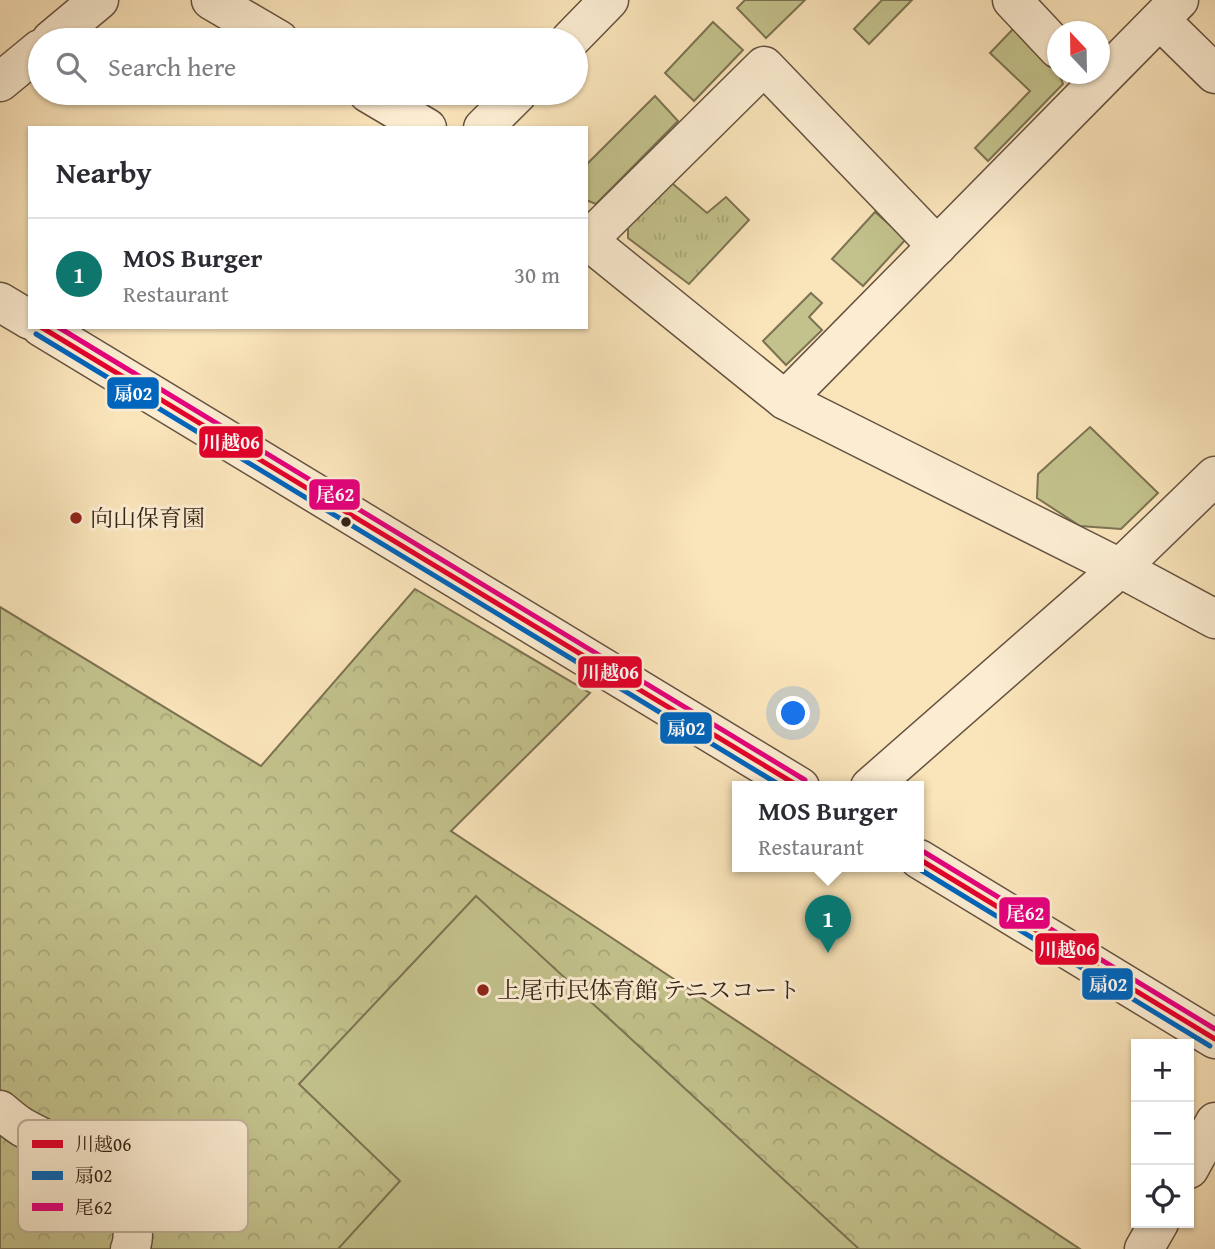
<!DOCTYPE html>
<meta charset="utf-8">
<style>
:root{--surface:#fff;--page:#f2f2f3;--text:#2b2b33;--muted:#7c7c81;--line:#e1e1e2;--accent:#0f766e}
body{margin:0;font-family:"Gentium Book Plus","Noto Serif JP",serif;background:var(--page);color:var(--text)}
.controls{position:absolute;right:21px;bottom:21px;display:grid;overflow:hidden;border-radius:0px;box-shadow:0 2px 5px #0004}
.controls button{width:63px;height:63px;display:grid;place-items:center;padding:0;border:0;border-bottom:2px solid var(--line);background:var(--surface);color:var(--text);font:35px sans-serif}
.compass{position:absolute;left:1047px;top:21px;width:63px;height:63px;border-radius:50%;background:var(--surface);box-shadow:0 2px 5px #0004;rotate:338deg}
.you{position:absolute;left:794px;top:714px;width:24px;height:24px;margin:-18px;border:5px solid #fff;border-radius:50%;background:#1a73e8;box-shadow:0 0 0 10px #1a73e833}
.badge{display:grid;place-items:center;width:46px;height:46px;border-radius:50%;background:var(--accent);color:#fff;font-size:23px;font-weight:700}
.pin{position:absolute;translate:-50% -58px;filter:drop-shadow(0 2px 4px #0008)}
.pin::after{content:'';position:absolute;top:37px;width:24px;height:21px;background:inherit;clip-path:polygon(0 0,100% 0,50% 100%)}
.popup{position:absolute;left:732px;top:781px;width:192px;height:91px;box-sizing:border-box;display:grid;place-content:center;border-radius:0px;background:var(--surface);filter:drop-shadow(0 2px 5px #0005);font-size:23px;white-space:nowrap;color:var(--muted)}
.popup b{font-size:26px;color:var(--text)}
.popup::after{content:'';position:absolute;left:50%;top:100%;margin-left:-14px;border:14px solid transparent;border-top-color:var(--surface)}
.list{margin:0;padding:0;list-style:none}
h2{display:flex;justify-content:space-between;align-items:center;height:91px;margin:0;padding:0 28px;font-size:30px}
h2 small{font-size:23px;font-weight:400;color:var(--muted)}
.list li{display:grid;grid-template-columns:46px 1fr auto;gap:21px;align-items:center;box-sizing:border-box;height:112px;padding:0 28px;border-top:2px solid var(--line)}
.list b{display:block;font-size:26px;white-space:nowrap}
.list p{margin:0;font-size:23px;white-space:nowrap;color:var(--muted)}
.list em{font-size:23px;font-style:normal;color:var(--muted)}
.icon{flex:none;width:38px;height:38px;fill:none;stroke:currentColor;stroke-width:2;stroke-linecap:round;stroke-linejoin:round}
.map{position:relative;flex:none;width:1215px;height:1249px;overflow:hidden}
.search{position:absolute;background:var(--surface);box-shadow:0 2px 5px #0004;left:28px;top:28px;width:560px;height:77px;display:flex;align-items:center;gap:18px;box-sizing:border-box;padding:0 24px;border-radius:38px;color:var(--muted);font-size:26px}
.panel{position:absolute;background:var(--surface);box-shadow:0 2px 5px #0004;left:28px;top:126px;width:560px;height:203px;border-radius:0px}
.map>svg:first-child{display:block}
.grass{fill:url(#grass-tufts);stroke:#7c7252;stroke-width:2}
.park{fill:url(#park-crowns);stroke:#7c7252;stroke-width:2}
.garden{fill:#c3c28c;stroke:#7c7252;stroke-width:2}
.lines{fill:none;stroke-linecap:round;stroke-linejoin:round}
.minor-casing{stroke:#665240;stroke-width:41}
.minor{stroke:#fcedd2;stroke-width:38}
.bus-1-casing{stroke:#fcedd2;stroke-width:10}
.bus-2-casing{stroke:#fcedd2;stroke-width:10}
.bus-3-casing{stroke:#fcedd2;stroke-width:10}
.bus-1{stroke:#e4002b;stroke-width:5}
.bus-2{stroke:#0065bd;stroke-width:5}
.bus-3{stroke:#e5007d;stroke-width:5}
.poi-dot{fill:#8f2418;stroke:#fcedd2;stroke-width:2.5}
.bus-dot{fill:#342217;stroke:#fcedd2;stroke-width:2.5}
.labels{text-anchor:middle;stroke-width:6;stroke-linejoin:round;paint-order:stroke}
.poi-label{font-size:23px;fill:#342217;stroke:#fcedd2;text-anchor:start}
.key{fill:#fcedd2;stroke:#c0b09a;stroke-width:2}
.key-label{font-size:19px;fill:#342217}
.line-badge{stroke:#fcedd2;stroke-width:2.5}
.badge-label{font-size:19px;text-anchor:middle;font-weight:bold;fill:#fff}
</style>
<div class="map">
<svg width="1215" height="1249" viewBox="0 0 1215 1249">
<defs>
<pattern id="grass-tufts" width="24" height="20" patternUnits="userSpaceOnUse" patternTransform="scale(1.75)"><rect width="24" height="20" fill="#c3c28c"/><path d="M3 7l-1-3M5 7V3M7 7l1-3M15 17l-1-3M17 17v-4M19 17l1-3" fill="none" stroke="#a8a678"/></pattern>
<pattern id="park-crowns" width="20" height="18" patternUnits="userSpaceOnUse" patternTransform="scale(1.75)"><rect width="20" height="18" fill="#c3c28c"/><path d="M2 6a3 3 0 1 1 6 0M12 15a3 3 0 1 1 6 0" fill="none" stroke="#a8a678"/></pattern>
</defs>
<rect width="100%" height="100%" fill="#fae4ba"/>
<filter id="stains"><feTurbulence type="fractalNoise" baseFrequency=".00286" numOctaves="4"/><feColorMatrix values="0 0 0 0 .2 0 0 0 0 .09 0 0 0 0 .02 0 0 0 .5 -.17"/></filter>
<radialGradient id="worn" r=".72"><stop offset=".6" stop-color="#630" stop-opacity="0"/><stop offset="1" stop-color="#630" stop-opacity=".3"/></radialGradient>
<polygon class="grass" points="666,178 707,213 726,197 749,220 689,284 628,238 628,222"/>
<polygon class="park" points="415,589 590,693 451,831 1080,1249 0,1249 0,607 261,766"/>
<g class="garden">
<polygon points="745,0 805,0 766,38 737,8"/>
<polygon points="882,0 912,0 869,44 854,29"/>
<polygon points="713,22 743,50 694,101 665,73"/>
<polygon points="1015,27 1057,69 1063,84 988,161 975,148 1030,91 990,53"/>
<polygon points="655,96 678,121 596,204 586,200 586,165"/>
<polygon points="875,212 906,239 863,286 832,259"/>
<polygon points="811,293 822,303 809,317 822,330 786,365 763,341"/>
<polygon points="1090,427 1158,493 1121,529 1080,526 1037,498 1038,474"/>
<polygon points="476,896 859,1249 338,1249 400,1181 299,1084"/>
</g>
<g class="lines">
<g class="minor-casing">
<g id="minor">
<polyline points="211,0 279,40"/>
<polyline points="1012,0 1058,49"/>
<polyline points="1160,20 1215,74"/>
<polyline points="51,40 99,0"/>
<polyline points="570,40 609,0"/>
<polyline points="0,82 40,49"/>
<polyline points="368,93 427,128"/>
<polyline points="483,128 518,93"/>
<polyline points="586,239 785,400 1120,568 1215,619"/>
<polyline points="588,240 764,66 937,246"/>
<polyline points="0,302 30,320"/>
<polyline points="41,327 800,787"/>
<polyline points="785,400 1179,0"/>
<polyline points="870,787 1120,568 1215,476"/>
<polyline points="919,859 1215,1039"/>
<path d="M0 1110C7 1116 14 1122 22 1127 63 1151 126 1165 132 1222 133 1232 134 1240 130 1249"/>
<polyline points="1189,1169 1215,1122"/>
<polyline points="1144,1249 1159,1223"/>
</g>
</g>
<use href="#minor" class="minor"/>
<g class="bus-1-casing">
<g id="bus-1">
<polyline points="41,327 800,787"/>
<polyline points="919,859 1215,1039"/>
</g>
</g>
<g class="bus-2-casing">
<g id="bus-2">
<polyline points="36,334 783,787"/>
<polyline points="916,867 1210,1046"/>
</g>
</g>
<g class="bus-3-casing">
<g id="bus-3">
<polyline points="58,327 805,780"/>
<polyline points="924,852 1215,1029"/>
</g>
</g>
<use href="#bus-1" class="bus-1"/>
<use href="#bus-2" class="bus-2"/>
<use href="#bus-3" class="bus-3"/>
</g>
<g class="poi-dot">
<circle cx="76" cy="518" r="7"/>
<circle cx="483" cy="990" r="7"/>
</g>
<circle class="bus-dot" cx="346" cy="522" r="6"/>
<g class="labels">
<g class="poi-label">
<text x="90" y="526">向山保育園</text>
<text x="497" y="998">上尾市民体育館 テニスコート</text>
</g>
</g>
<rect x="18" y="1120" width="230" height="112" rx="10" class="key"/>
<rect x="32" y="1140" width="31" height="8" fill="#e4002b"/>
<rect x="32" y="1171" width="31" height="9" fill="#0065bd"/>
<rect x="32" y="1203" width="31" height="8" fill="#e5007d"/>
<g class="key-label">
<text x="75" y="1151">川越06</text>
<text x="75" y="1182">扇02</text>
<text x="75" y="1214">尾62</text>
</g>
<g class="line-badge">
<rect x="106" y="376" width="54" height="34" rx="7" fill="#0065bd"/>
<rect x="198" y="425" width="66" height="34" rx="7" fill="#e4002b"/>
<rect x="308" y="478" width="53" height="33" rx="7" fill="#e5007d"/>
<rect x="577" y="655" width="66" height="34" rx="7" fill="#e4002b"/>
<rect x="659" y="711" width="54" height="34" rx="7" fill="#0065bd"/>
<rect x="998" y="896" width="53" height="34" rx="7" fill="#e5007d"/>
<rect x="1034" y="932" width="66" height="34" rx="7" fill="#e4002b"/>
<rect x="1081" y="967" width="53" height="34" rx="7" fill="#0065bd"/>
</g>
<g class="badge-label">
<text x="133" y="400">扇02</text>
<text x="231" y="449">川越06</text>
<text x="335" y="501">尾62</text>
<text x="610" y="679">川越06</text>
<text x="686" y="735">扇02</text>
<text x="1025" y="920">尾62</text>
<text x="1067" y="956">川越06</text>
<text x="1108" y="991">扇02</text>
</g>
<rect width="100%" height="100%" filter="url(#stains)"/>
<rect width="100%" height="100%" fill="url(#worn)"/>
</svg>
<div class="controls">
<button>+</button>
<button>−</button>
<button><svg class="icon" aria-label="locate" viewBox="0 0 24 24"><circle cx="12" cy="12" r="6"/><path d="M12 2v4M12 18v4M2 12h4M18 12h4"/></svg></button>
</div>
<svg class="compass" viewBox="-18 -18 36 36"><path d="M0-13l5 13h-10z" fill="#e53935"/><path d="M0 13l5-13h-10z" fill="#7c7c81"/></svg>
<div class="you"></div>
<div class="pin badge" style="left:828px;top:953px">1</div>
<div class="popup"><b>MOS Burger</b>Restaurant</div>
<div class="search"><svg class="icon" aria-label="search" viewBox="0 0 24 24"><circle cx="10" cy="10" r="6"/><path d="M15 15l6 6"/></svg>Search here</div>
<section class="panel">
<h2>Nearby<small></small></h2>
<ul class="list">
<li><span class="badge">1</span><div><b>MOS Burger</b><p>Restaurant</p></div><em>30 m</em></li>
</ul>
</section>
</div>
